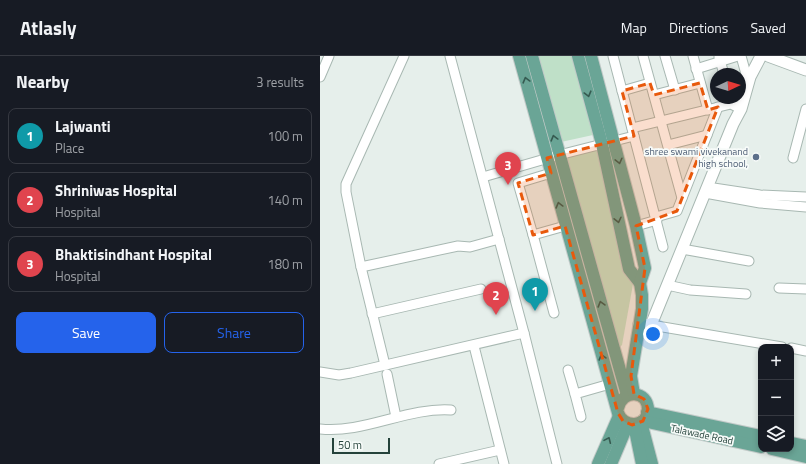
<!DOCTYPE html>
<meta charset="utf-8">
<style>
:root{--surface:#171b24;--page:#242831;--text:#f1f3f6;--muted:#9ea1a6;--line:#363941;--accent:#2563eb}
body{margin:0;font-family:"Titillium Web",sans-serif;background:var(--page);color:var(--text)}
.controls{position:absolute;right:12px;bottom:12px;display:grid;overflow:hidden;border-radius:8px;box-shadow:0 2px 6px #0003}
.controls button{width:36px;height:36px;display:grid;place-items:center;padding:0;border:0;border-bottom:1px solid var(--line);background:var(--surface);color:var(--text);font:20px sans-serif}
.compass{position:absolute;left:390px;top:12px;width:36px;height:36px;border-radius:50%;background:var(--surface);box-shadow:0 2px 6px #0003;rotate:86deg}
.scale{position:absolute;left:12px;bottom:10px;width:58px;box-sizing:border-box;padding-left:4px;border:2px solid #24423a;border-top:0;font-size:11px;line-height:14px;white-space:nowrap;color:#24423a;-webkit-text-stroke:3px #f7fbf9;paint-order:stroke}
.you{position:absolute;left:333px;top:278px;width:14px;height:14px;margin:-10px;border:3px solid #fff;border-radius:50%;background:#1a73e8;box-shadow:0 0 0 6px #1a73e833}
.badge{display:grid;place-items:center;width:26px;height:26px;border-radius:50%;background:var(--accent);color:#fff;font-size:13px;font-weight:700}
.pin{position:absolute;translate:-50% -33px;filter:drop-shadow(0 1px 2px #0008)}
.pin::after{content:'';position:absolute;top:21px;width:14px;height:12px;background:inherit;clip-path:polygon(0 0,100% 0,50% 100%)}
.list{margin:0;padding:0;list-style:none}
h2{display:flex;justify-content:space-between;align-items:center;height:52px;margin:0;padding:0 16px;font-size:17px}
h2 small{font-size:13px;font-weight:400;color:var(--muted)}
.list li{display:grid;grid-template-columns:26px 1fr auto;gap:12px;align-items:center;box-sizing:border-box;height:56px;margin:0 8px 8px;padding:0 8px;border:1px solid var(--line);border-radius:8px}
.list b{display:block;font-size:15px;white-space:nowrap}
.list p{margin:0;font-size:13px;white-space:nowrap;color:var(--muted)}
.list em{font-size:13px;font-style:normal;color:var(--muted)}
.actions{display:flex;gap:8px;padding:12px 16px}
.actions a{flex:1;padding:9px 0;border:1px solid var(--accent);border-radius:8px;text-align:center;font-size:14px;color:var(--accent)}
.actions .main{background:var(--accent);color:#fff}
.icon{flex:none;width:22px;height:22px;fill:none;stroke:currentColor;stroke-width:2;stroke-linecap:round;stroke-linejoin:round}
.map{position:relative;flex:none;width:486px;height:408px;overflow:hidden}
header{display:flex;align-items:center;gap:24px;box-sizing:border-box;height:56px;padding:0 20px;background:var(--surface);border-bottom:1px solid var(--line)}
header strong{font-size:19px}
nav{display:flex;gap:22px;margin-inline-start:auto;font-size:14px}
main{display:flex}
aside{flex:1;background:var(--surface)}
.map>svg:first-child{display:block}
.green{fill:#bfe0c8}
.lines{fill:none;stroke-linecap:round;stroke-linejoin:round}
.minor-casing{stroke:#a8b8b2;stroke-width:11}
.tertiary-casing{stroke:#a8b8b2;stroke-width:13}
.primary-casing{stroke:#c2cac8;stroke-width:14}
.minor{stroke:#fff;stroke-width:9}
.tertiary{stroke:#fff;stroke-width:11}
.primary{stroke:#6aa596;stroke-width:12}
.oneway{stroke:#365b51}
.marked{fill:#e8590c;fill-opacity:0.2;stroke:#e8590c;stroke-width:3;stroke-dasharray:8 5;stroke-linejoin:round}
.service-dot{fill:#5c6f8a;stroke:#f7fbf9;stroke-width:1.5}
.labels{text-anchor:middle;stroke-width:3.5;stroke-linejoin:round;paint-order:stroke}
.service-label{font-size:10px;fill:#4e5e75;stroke:#f7fbf9;text-anchor:end}
.street-label{font-size:10px;fill:#24423a;stroke:#f7fbf9}
</style>
<header>
<strong>Atlasly</strong>
<nav><a>Map</a><a>Directions</a><a>Saved</a></nav>
</header>
<main>
<aside>
<h2>Nearby<small>3 results</small></h2>
<ul class="list">
<li><span class="badge" style="background:#0f9aa8">1</span><div><b>Lajwanti</b><p>Place</p></div><em>100 m</em></li>
<li><span class="badge" style="background:#e0444e">2</span><div><b>Shriniwas Hospital</b><p>Hospital</p></div><em>140 m</em></li>
<li><span class="badge" style="background:#e0444e">3</span><div><b>Bhaktisindhant Hospital</b><p>Hospital</p></div><em>180 m</em></li>
</ul>
<div class="actions"><a class="main">Save</a><a>Share</a></div>
</aside>
<div class="map">
<svg width="486" height="408" viewBox="0 0 486 408">
<rect width="100%" height="100%" fill="#e6efeb"/>
<g class="green">
<polygon points="216,0 252,0 273,79 241,86"/>
<polygon points="278,93 313,228 302,289 297,294 244,103"/>
</g>
<g class="lines">
<g class="minor-casing">
<g id="minor">
<polyline points="130,0 204,277 237,408"/>
<polyline points="293,0 343,191"/>
<polyline points="323,0 362,142"/>
<polyline points="345,0 355,34"/>
<polyline points="373,0 388,54"/>
<polyline points="421,0 426,18 430,21"/>
<polyline points="399,1 404,18"/>
<polyline points="376,13 418,0"/>
<polyline points="0,21 9,0"/>
<polyline points="302,35 330,27"/>
<polyline points="334,39 380,27"/>
<polyline points="312,72 411,48 421,53"/>
<polyline points="348,89 387,79"/>
<polyline points="473,102 486,53"/>
<polyline points="231,117 198,127 213,179 245,170"/>
<polyline points="163,121 239,99 314,80"/>
<polyline points="387,131 440,139 486,141"/>
<polyline points="385,137 440,147 486,151"/>
<polyline points="336,161 357,155 398,51"/>
<polyline points="316,170 337,164"/>
<polyline points="213,179 234,257"/>
<polyline points="362,193 429,205"/>
<polyline points="41,211 138,190 150,191 179,183"/>
<polyline points="347,229 370,234 426,238"/>
<polyline points="459,232 486,233"/>
<polyline points="52,258 161,233"/>
<polyline points="331,269 462,291"/>
<polyline points="154,290 184,408"/>
<polyline points="471,292 486,295"/>
<polyline points="65,309 41,211 26,136 26,128 84,0"/>
<polyline points="248,314 255,338"/>
<polyline points="0,316 19,319 31,317 204,277"/>
<polyline points="67,318 76,361"/>
<polyline points="261,361 255,338 290,328"/>
<path d="M0 373C43 378 88 351 131 354"/>
<polyline points="119,408 180,394"/>
</g>
</g>
<g class="tertiary-casing">
<g id="tertiary">
<polyline points="448,0 486,14"/>
<polyline points="319,268 331,269 413,68 421,53 430,21 441,0"/>
</g>
</g>
<g class="primary-casing">
<g id="primary">
<path d="M199 0 298 357C303 372 327 372 328 354 328 334 302 333 298 352"/>
<polyline points="212,0 307,339"/>
<polyline points="258,0 282,88 309,213 320,227 322,239 322,253 311,320 314,338"/>
<polyline points="271,0 316,170 325,212 320,227"/>
<polyline points="327,356 441,380"/>
<polyline points="323,365 441,391"/>
<polyline points="321,366 332,408"/>
<polyline points="314,369 322,408"/>
<polyline points="471,387 486,390"/>
<polyline points="452,393 486,401"/>
<polyline points="278,408 299,360"/>
<polyline points="291,408 308,368"/>
</g>
</g>
<use href="#minor" class="minor"/>
<use href="#tertiary" class="tertiary"/>
<use href="#primary" class="primary"/>
</g>
<defs><path id="oneway-chevron" d="M-2-3.5L2.5 0L-2 3.5" fill="none" stroke-width="1.6" stroke-linecap="round" stroke-linejoin="round"/></defs>
<g class="oneway">
<use href="#oneway-chevron" transform="translate(206 24) rotate(-105)"/>
<use href="#oneway-chevron" transform="translate(268 38) rotate(75)"/>
<use href="#oneway-chevron" transform="translate(234 82) rotate(-105)"/>
<use href="#oneway-chevron" transform="translate(299 105) rotate(76)"/>
<use href="#oneway-chevron" transform="translate(239 149) rotate(-105)"/>
<use href="#oneway-chevron" transform="translate(298 164) rotate(77)"/>
<use href="#oneway-chevron" transform="translate(281 248) rotate(-106)"/>
<use href="#oneway-chevron" transform="translate(282 301) rotate(-106)"/>
<use href="#oneway-chevron" transform="translate(288 384) rotate(-66)"/>
</g>
<path class="marked" d="M330 27 334 39 380 27 388 54 398 51 357 155 316 170 325 212 311 320 314 338 324 343 328 353 323 365 312 369 303 365 298 357 245 170 213 179 198 127 231 117 227 102 314 80 302 35Z"/>
<circle class="service-dot" cx="436" cy="101" r="4"/>
<g class="labels">
<g class="service-label">
<text x="428" y="99">shree swami vivekanand<tspan x="428" dy="12">high school,</tspan></text>
</g>
<g class="street-label">
<text transform="translate(382 378) rotate(12)" y="4">Talawade Road</text>
</g>
</g>
</svg>
<div class="controls">
<button>+</button>
<button>−</button>
<button><svg class="icon" aria-label="layers" viewBox="0 0 24 24"><path d="M12 4l9 5-9 5-9-5zM3 14l9 5 9-5"/></svg></button>
</div>
<svg class="compass" viewBox="-18 -18 36 36"><path d="M0-13l5 13h-10z" fill="#e53935"/><path d="M0 13l5-13h-10z" fill="#9ea1a6"/></svg>
<div class="scale">50 m</div>
<div class="you"></div>
<div class="pin badge" style="left:215px;top:255px;background:#0f9aa8">1</div>
<div class="pin badge" style="left:176px;top:259px;background:#e0444e">2</div>
<div class="pin badge" style="left:188px;top:129px;background:#e0444e">3</div>
</div>
</main>
